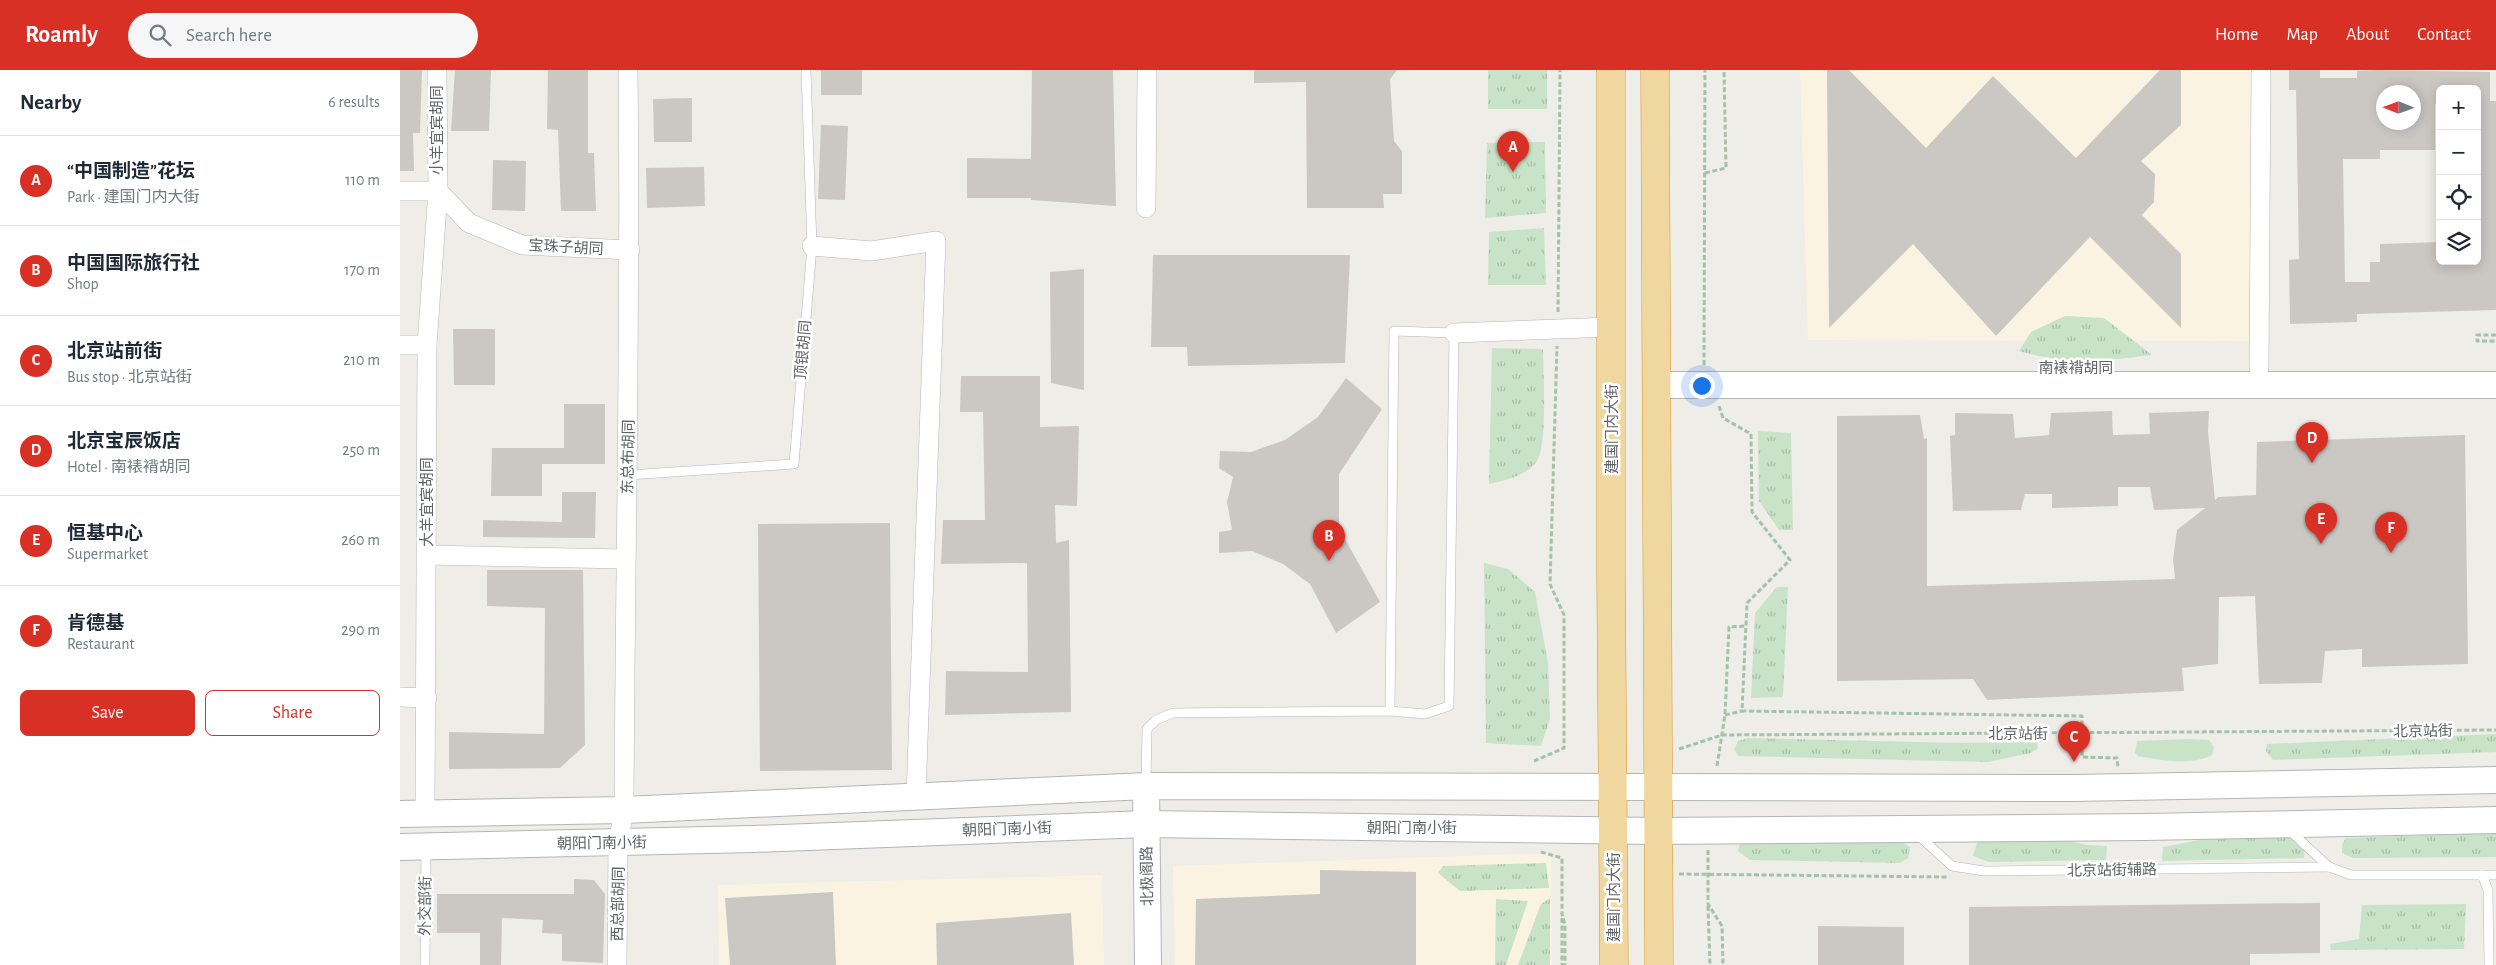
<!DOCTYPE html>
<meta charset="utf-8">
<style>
:root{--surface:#fff;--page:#f6f6f7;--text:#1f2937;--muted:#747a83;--line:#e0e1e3;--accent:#d93025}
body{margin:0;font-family:"Alegreya Sans","Noto Sans SC",sans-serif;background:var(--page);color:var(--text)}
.controls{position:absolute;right:15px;top:15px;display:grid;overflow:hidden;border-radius:8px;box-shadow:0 2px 12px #0003}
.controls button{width:45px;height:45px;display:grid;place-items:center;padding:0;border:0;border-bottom:1px solid var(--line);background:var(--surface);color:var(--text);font:25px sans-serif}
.compass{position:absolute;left:1976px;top:15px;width:45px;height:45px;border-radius:50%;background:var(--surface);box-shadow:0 2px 12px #0003;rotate:271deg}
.you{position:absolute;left:1301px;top:315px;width:18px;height:18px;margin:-12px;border:4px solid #fff;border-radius:50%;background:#1a73e8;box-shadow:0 0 0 8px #1a73e833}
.badge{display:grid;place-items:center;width:32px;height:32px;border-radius:50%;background:var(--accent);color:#fff;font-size:16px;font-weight:700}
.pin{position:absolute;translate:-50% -41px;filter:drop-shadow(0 1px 2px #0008)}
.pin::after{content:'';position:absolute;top:26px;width:18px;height:15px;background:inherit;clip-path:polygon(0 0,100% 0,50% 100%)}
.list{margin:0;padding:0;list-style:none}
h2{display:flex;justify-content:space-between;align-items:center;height:65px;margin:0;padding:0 20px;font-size:21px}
h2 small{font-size:16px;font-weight:400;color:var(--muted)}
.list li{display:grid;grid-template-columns:32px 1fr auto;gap:15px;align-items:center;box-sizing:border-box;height:90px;padding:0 20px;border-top:1px solid var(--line)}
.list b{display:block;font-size:19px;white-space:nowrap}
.list p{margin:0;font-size:16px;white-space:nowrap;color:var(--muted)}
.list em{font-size:16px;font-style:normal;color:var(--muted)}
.actions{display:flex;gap:10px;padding:15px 20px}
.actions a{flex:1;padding:11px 0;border:1px solid var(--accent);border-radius:8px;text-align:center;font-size:18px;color:var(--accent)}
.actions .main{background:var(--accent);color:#fff}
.icon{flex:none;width:28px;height:28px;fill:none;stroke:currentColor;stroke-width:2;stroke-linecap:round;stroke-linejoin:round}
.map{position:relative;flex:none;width:2096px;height:895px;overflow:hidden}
header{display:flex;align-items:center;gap:30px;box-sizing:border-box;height:70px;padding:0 25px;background:var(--accent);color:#fff}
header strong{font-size:24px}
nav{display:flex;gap:28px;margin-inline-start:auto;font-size:18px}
.search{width:350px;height:45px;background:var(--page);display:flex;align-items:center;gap:12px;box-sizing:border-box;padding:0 18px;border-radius:28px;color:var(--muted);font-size:19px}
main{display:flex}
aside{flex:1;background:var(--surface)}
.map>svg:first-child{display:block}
.commercial{fill:#faf3e2}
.grass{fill:url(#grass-tufts)}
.park{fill:#c9e3c8}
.building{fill:#cbc8c4;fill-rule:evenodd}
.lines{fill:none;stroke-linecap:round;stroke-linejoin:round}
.lane-casing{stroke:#b3b5b8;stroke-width:10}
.street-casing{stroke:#b3b5b8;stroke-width:20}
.secondary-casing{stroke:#b2b5b8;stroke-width:28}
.highway-casing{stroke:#d8951f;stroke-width:29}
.path{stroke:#a2c3aa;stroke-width:3;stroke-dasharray:5 2.5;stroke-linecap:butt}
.lane{stroke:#fff;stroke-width:9}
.street{stroke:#fff;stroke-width:19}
.secondary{stroke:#fff;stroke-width:26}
.highway{stroke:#f0d79f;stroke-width:28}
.labels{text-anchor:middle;stroke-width:5;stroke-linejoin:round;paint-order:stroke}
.street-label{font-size:15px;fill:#5f6366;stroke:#fff}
</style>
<header>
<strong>Roamly</strong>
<div class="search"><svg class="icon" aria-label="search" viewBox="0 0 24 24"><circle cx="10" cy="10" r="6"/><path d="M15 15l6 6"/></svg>Search here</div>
<nav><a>Home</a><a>Map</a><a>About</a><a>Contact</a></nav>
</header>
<main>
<aside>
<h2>Nearby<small>6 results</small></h2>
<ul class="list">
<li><span class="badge">A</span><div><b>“中国制造”花坛</b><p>Park · 建国门内大街</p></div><em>110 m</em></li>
<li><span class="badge">B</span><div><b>中国国际旅行社</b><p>Shop</p></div><em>170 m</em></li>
<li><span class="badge">C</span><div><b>北京站前街</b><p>Bus stop · 北京站街</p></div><em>210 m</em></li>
<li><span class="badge">D</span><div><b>北京宝辰饭店</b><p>Hotel · 南裱褙胡同</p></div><em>250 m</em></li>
<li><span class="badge">E</span><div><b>恒基中心</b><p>Supermarket</p></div><em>260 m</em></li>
<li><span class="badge">F</span><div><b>肯德基</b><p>Restaurant</p></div><em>290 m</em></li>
</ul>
<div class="actions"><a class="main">Save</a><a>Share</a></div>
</aside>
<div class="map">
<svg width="2096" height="895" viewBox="0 0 2096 895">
<defs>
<pattern id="grass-tufts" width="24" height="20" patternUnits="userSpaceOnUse" patternTransform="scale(1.25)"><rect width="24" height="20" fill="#c9e3c8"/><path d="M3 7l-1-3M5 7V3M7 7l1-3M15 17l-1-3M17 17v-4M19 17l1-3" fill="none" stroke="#a6bca6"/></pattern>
</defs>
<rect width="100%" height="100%" fill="#efede8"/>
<g class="commercial">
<polygon points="1400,0 1856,0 1856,271 1408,270"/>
<polygon points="1151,783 1152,895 775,895 773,796"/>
<polygon points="702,805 704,895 319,895 318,815"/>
</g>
<g class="grass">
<rect x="1088" y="0" width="59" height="39"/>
<polygon points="1145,72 1146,143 1085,148 1087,73"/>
<polygon points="1144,158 1146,215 1088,215 1089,162"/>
<path d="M1665 246 1704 248 1752 285C1704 291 1667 295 1619 281L1631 262Z"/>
<path d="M1092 278 1143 279C1143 302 1148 373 1137 391 1128 405 1104 411 1089 414Z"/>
<polygon points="1358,361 1391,363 1393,460 1379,460 1359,431"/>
<polygon points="1084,493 1108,499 1135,522 1148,593 1150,649 1141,676 1086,673"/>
<polygon points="1377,517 1388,517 1383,627 1351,628 1355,543"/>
<polygon points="2096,664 2096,682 1873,690 1866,681 1867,674"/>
<polygon points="1348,668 1561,673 1637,672 1638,678 1631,683 1588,692 1339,686 1334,680 1338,671"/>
<polygon points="2096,763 2096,787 1953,788 1942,783 1942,774 1946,768"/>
<polygon points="1821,766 1893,766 1905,774 1904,788 1762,791 1763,777"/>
<polygon points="1585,768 1665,770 1687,775 1707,776 1706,790 1589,792 1573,786 1577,773"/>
<polygon points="1341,770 1502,772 1510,777 1508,788 1500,793 1350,790 1338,781"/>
<polygon points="1146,793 1149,818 1060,821 1038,803 1043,796"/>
<polygon points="1150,828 1150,895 1118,895 1141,834"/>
<polygon points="1096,829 1128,831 1106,895 1095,895"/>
<polygon points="2066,834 2064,879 1931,880 1930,874 1959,869 1962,835"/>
</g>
<path class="park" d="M1788 669 1809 670 1814 677 1812 685C1791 696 1760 690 1738 686L1735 683 1737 671Z"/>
<g class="building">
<polygon points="0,0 22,0 20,63 13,63 14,101 0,101"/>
<polygon points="55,0 91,0 89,61 51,61"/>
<polygon points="148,0 188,0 188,83 194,83 196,141 161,141 158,60 147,59"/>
<rect x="421" y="0" width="41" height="25"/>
<polygon points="632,0 713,0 716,136 631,130 631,128 567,128 567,88 631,89"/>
<polygon points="854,0 997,0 990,9 994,71 1002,81 1002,124 983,124 984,138 907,138 906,12 854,13"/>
<polygon points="1427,0 1449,0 1526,78 1593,6 1676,88 1760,0 1781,0 1781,55 1741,91 1755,104 1754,132 1742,145 1781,184 1781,258 1690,167 1596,266 1513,174 1429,258"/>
<path d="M1889 0H1920V8H1957V1L1978 0 2090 2V31H2096V240L1957 244V252L1890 254 1889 190 1899 189 1896 20H1889ZM2040 19H2077V191H2040V172L1980 174V192H1970V212H1945L1943 89H1980V80H2035V34H2040ZM1984 22H2014V52H1984Z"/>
<polygon points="292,28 292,72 254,72 253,29"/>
<polygon points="421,55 448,56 445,130 418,129"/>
<polygon points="93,90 126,91 125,141 92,140"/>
<polygon points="304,97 305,136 247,138 246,98"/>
<polygon points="753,185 950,185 945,293 788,296 787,277 751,277"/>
<polygon points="684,199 684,320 651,313 650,202"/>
<polygon points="53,259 95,259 95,315 54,315"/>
<polygon points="561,306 640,306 640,357 679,356 677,436 655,435 656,473 669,470 671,642 545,645 546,601 628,602 627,493 541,494 543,450 585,450 583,342 560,342"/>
<polygon points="946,308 982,339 939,404 939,458 980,532 936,563 910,514 883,494 852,481 819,483 819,462 832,460 827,432 833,407 819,398 820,381 851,382 885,370 918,347"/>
<polygon points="164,334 205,334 205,394 142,394 142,426 91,426 92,378 164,378"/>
<polygon points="1712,341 1713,365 1750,364 1749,343 1809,341 1808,362 1815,430 1818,427 1856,425 1857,372 2065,365 2068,594 1962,597 1962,579 1925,581 1922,613 1859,614 1855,526 1819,527 1818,594 1782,598 1784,621 1587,630 1573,609 1437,611 1437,346 1520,345 1524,369 1527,368 1527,516 1775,509 1773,489 1777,460 1805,438 1754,440 1750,417 1718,417 1718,436 1652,438 1652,424 1625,424 1621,440 1553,441 1550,366 1555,365 1555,343 1613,344 1615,368 1649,365 1651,343"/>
<polygon points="162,422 196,422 195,468 83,467 83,450 162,452"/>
<polygon points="490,453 492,700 360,701 358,454"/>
<polygon points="87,500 183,500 185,675 160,698 49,699 49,662 144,664 145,538 87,536"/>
<polygon points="920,800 1016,802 1016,895 795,895 796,829 920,824"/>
<polygon points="174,809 194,810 205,824 203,893 162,891 162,864 142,863 143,850 102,848 101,895 80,895 80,863 37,863 37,824 174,824"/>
<polygon points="433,822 436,895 330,895 325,828"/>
<polygon points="1920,833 1920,883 1850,884 1850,895 1569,895 1569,837"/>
<polygon points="671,843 674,895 537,895 536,853"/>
<polygon points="1418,856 1504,857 1504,895 1418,895"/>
</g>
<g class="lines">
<g class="lane-casing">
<g id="lane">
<polyline points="228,405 394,394 412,176 406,0"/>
<polyline points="746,713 747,659 756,650 773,643 990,641 1025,644 1049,636 1054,263 994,261 990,641"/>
<polyline points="1888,759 1929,797 1951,805 2096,805"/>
<polyline points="1518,765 1552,796 1584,801 1929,797"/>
<polyline points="2082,805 2088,820 2089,895"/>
<polyline points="25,895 26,778"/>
</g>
</g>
<g class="street-casing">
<g id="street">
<polyline points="0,121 38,121 69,153 122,175 230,180"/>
<polyline points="746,138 747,0"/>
<polyline points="412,176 472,181 536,171 516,726"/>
<polyline points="1054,263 1212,257"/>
<polyline points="0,275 27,275"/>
<polyline points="1859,298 1861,0"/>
<polyline points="27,485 225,489"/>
<polyline points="0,627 27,628"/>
<polyline points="25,743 27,275 38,121 37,0"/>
<path d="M217 895 218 773 224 740C225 493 231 247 228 0"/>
</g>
</g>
<g class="secondary-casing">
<g id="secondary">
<polyline points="1256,315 2096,315"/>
<polyline points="746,716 748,895"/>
<polyline points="0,744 224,740 746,716 1674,718 2096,710"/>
<polyline points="0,777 353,769 746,754 1258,761 1745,757 2096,750"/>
</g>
</g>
<g class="highway-casing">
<g id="highway">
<polyline points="1211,0 1211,503 1214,895"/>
<polyline points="1255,0 1259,895"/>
</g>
</g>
<g class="path">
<polyline points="1305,103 1326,98 1324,0"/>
<polyline points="1158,242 1160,0"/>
<polyline points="2096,265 2077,265 2077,271 2096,271"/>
<polyline points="1304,295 1305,0"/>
<polyline points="1319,336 1323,348 1351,364 1352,442 1390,490 1347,533 1342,641 1682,646 1682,687 1717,688 1718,698"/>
<polyline points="1325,645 1342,641"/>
<polyline points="1279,679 1322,665 2096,660"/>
<polyline points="1134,691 1164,678 1164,545 1150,514 1157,276"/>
<polyline points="1317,696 1325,645 1329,557 1346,556"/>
<polyline points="1308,780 1308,834 1322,856 1323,895"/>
<polyline points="1141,782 1162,788 1162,844 1165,855 1165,895"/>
<polyline points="1279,804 1548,807"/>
<polyline points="1308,836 1310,895"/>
<polyline points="1162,848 1162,895"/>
</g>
<use href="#lane" class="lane"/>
<use href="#street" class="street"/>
<use href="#secondary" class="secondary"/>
<use href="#highway" class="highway"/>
</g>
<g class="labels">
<g class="street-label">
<text transform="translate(37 60) rotate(-90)" y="5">小羊宜宾胡同</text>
<text transform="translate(166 177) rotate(3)" y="5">宝珠子胡同</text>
<text transform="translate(403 280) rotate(-85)" y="5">顶银胡同</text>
<text x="1676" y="303">南裱褙胡同</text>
<text transform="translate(1212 359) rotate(-90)" y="5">建国门内大街</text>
<text transform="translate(228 387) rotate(-89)" y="5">东总布胡同</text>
<text transform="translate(27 432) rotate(-90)" y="5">大羊宜宾胡同</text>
<text transform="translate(2023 661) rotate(-1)" y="5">北京站街</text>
<text x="1618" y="669">北京站街</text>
<text x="1012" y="763">朝阳门南小街</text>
<text transform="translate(607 759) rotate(-2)" y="5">朝阳门南小街</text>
<text transform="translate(202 773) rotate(-1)" y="5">朝阳门南小街</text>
<text transform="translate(1712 800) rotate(-1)" y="5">北京站街辅路</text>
<text transform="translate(747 806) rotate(-91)" y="5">北极阁路</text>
<text transform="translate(1214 827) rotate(-90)" y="5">建国门内大街</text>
<text transform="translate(218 834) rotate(-89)" y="5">西总部胡同</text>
<text transform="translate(25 836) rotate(-89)" y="5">外交部街</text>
</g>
</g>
</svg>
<div class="controls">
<button>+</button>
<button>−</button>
<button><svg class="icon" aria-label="locate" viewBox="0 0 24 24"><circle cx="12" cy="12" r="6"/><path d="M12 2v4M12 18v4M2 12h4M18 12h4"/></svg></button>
<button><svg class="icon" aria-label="layers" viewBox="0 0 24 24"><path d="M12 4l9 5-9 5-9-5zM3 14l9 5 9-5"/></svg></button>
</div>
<svg class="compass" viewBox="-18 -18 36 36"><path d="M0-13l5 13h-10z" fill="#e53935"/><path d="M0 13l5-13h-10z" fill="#747a83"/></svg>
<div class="you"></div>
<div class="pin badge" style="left:1113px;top:102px">A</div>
<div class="pin badge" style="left:929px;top:491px">B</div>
<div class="pin badge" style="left:1674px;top:692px">C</div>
<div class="pin badge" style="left:1912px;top:393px">D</div>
<div class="pin badge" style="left:1921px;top:474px">E</div>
<div class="pin badge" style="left:1991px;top:483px">F</div>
</div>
</main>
